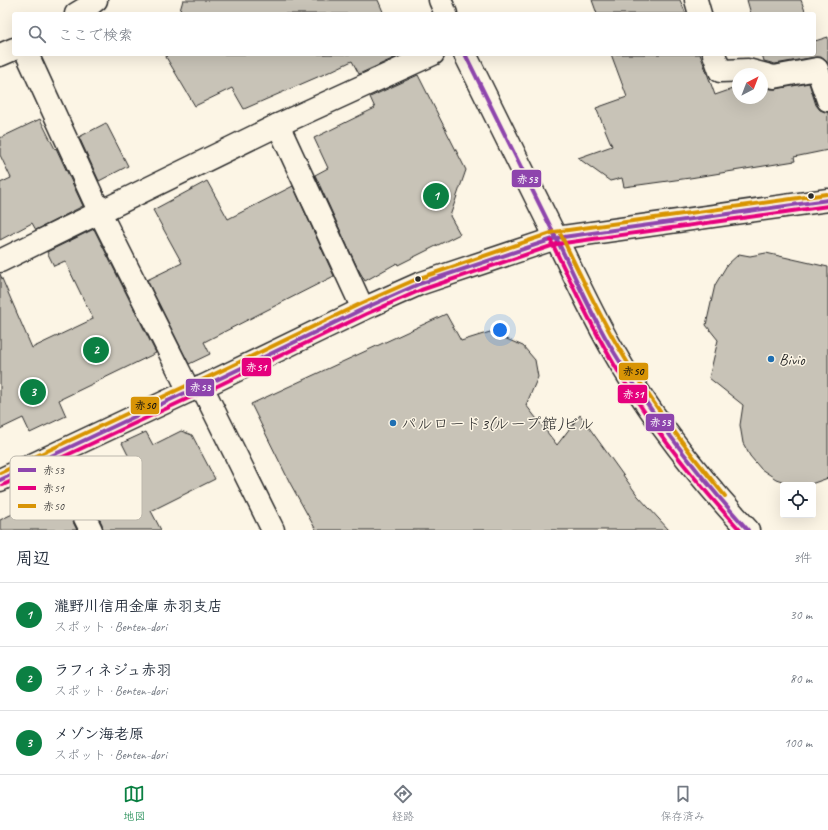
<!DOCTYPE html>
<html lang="ja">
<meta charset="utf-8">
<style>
:root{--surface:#fff;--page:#f2f2f3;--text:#1f2937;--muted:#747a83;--line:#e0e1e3;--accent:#0b8043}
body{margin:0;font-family:Caveat,"Klee One",sans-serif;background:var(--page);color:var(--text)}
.controls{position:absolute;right:12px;bottom:12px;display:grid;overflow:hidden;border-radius:4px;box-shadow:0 4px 16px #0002}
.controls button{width:36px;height:36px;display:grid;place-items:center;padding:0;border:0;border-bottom:1px solid var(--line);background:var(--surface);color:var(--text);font:20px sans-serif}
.compass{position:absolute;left:732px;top:68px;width:36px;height:36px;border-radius:50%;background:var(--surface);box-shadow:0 4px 16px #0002;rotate:42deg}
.you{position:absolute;left:500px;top:330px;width:14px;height:14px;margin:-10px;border:3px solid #fff;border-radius:50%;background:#1a73e8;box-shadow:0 0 0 6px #1a73e833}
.badge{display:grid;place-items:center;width:26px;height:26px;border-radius:50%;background:var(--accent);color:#fff;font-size:13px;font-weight:700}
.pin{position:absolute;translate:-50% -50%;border:2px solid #fff;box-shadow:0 1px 4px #0006}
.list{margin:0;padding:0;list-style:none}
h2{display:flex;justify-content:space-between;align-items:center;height:52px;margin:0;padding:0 16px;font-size:17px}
h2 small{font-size:13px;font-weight:400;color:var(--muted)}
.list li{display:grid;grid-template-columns:26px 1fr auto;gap:12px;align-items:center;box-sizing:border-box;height:64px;padding:0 16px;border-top:1px solid var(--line)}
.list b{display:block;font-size:15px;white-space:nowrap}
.list p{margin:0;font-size:13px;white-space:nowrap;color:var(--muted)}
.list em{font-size:13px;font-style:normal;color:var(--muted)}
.icon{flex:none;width:22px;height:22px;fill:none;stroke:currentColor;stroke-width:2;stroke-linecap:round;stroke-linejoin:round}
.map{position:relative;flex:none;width:828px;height:530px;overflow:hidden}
.search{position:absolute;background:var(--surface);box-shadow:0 4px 16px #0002;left:12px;right:12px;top:12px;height:44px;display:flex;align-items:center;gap:10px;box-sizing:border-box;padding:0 14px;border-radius:4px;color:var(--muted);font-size:15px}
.sheet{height:244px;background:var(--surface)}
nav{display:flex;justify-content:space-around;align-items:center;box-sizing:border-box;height:56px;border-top:1px solid var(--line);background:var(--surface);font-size:11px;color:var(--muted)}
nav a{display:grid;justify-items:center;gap:2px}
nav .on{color:var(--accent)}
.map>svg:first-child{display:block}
.building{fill:#c8c3b7;stroke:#2b2b2b}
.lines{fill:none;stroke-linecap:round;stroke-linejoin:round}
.minor-casing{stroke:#2b2b2b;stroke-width:25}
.major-casing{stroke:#2b2b2b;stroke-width:25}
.minor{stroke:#fcf5e5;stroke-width:22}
.major{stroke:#fcf5e5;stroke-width:22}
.bus-1-casing{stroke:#fcf5e5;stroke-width:7}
.bus-2-casing{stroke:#fcf5e5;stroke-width:7}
.bus-3-casing{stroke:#fcf5e5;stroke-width:7}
.bus-1{stroke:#8e44ad;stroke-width:4}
.bus-2{stroke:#e5007d;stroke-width:4}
.bus-3{stroke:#d89406;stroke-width:4}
.bus-dot{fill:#2b2b2b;stroke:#fcf5e5;stroke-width:1.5}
.poi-dot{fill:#1f6fb2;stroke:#fcf5e5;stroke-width:1.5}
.labels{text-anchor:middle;stroke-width:3;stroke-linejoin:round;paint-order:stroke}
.poi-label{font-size:16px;fill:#2b2b2b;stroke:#fcf5e5;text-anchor:start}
.key{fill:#fcf5e5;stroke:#bdb8ad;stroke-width:1}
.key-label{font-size:11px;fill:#2b2b2b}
.line-badge{stroke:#fcf5e5;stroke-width:1.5}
.badge-label{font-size:11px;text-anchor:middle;font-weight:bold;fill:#fff}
.pale-badge-label{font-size:11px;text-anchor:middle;font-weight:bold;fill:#111}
</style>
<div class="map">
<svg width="828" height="530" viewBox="0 0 828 530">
<rect width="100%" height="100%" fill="#fcf5e5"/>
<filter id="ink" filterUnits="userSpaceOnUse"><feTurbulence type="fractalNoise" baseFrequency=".025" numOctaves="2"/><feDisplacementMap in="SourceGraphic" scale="8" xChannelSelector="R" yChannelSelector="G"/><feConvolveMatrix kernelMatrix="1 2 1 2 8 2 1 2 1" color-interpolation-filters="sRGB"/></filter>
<g filter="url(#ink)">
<g class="building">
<polygon points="183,0 378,0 384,14 179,14"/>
<polygon points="592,0 680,0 686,14 597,14"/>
<polygon points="747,0 801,0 806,14 751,14"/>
<polygon points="828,37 828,64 825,60 821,57 815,57 775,64 764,61 762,54 814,54 814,38 815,41"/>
<polygon points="167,54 403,54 359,74 352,61 329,72 244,109 232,88 195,106 166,57"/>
<polygon points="611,54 700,54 715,95 738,87 738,98 762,98 762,87 771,89 776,89 809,83 816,105 820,110 825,112 828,112 828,150 794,157 795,161 690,178 624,187 622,178 610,181 578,158 612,146 596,108 627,97"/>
<polygon points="418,75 466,170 450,216 460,234 398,265 397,263 365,281 357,267 315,175 328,168 314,138 375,108 370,97"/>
<polygon points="40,119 55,149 56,148 83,206 36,230 32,223 0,240 0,183 11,178 0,155 0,138"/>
<polygon points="106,123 128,166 99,181 79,137"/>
<polygon points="207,181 228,219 293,186 334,276 204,342 210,354 189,364 147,280 182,263 153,210"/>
<polygon points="94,229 156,353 59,400 66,416 30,433 23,418 0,429 0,274 32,348 93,319 65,261 54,266 47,252"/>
<polygon points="766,253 828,267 828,478 811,484 791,484 776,479 761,469 750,456 743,443 740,425 743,405 709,378 718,340 706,325 715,285 727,265 739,254 750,256"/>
<polygon points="446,314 461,341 490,332 523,346 535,360 538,377 526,405 557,445 580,415 638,496 669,530 316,530 290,483 251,404"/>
<polygon points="181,431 192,435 215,479 151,511 161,530 103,530 102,524 81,482 87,479 86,478 129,457 122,443 146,432 153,445"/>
<polygon points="58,492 77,530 0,530 0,520"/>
</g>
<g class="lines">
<g class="minor-casing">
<g id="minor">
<polyline points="440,0 446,14"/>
<polyline points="696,0 700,14"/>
<polyline points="76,14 86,8 96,0"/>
<polyline points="27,54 100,213 189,391"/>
<polyline points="465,54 556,238"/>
<polyline points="714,54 720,71 748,70 774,77 817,69 828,100"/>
<polyline points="0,55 14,49"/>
<polyline points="278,125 363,309"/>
<polyline points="0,261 278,125 433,54"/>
<polyline points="202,387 273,530"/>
<polyline points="54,455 91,530"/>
<polyline points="0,480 189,391 202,387 363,309 419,284 556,238 828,200"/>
</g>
</g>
<g class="major-casing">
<path id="major" d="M556 238C574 275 591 312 611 347 649 414 696 474 748 530"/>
</g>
<use href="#minor" class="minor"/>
<use href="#major" class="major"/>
<g class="bus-1-casing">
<g id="bus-1">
<path d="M465 54C497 118 528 182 560 246 577 281 592 316 612 349 651 414 697 474 748 530"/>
<polyline points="0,480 189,391 202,387 363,309 419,284 556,238 828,200"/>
</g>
</g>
<g class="bus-2-casing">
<g id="bus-2">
<path d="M551 241C573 286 594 332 621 376 655 431 696 482 740 530"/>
<polyline points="3,485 191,397 205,392 366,314 421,290 557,244 828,206"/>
</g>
</g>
<g class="bus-3-casing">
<g id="bus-3">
<path d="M561 235C579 272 596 309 617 345 648 398 685 448 725 496"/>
<polyline points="0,473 186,386 200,381 360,304 417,279 554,232 827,194"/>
</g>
</g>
<use href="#bus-1" class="bus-1"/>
<use href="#bus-2" class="bus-2"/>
<use href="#bus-3" class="bus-3"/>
</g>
</g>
<g class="bus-dot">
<circle cx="811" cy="196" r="3.5"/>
<circle cx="418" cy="279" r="3.5"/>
</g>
<g class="poi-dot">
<circle cx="771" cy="359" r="4"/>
<circle cx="393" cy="423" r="4"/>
</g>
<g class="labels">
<g class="poi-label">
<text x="779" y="365">Bivio</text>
<text x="401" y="429">パルロード3(ループ館)ビル</text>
</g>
</g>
<rect x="10" y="456" width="132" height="64" rx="6" class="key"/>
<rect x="18" y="468" width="18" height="4" fill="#8e44ad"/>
<rect x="18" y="486" width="18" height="4" fill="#e5007d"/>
<rect x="18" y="504" width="18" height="4" fill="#d89406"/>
<g class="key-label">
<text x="43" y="474">赤53</text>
<text x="43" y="492">赤51</text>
<text x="43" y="510">赤50</text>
</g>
<g class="line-badge">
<rect x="511" y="169" width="31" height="19" rx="4" fill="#8e44ad"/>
<rect x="241" y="357" width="31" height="20" rx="4" fill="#e5007d"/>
<rect x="618" y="362" width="31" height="19" rx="4" fill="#d89406"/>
<rect x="185" y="378" width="30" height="19" rx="4" fill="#8e44ad"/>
<rect x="617" y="384" width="31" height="20" rx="4" fill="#e5007d"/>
<rect x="130" y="396" width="30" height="19" rx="4" fill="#d89406"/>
<rect x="645" y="413" width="30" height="19" rx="4" fill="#8e44ad"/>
</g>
<g class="badge-label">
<text x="527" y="183">赤53</text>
<text x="256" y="371">赤51</text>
<text x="200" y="391">赤53</text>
<text x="633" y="398">赤51</text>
<text x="660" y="426">赤53</text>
</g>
<g class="pale-badge-label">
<text x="633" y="375">赤50</text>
<text x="145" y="409">赤50</text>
</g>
</svg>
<div class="controls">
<button><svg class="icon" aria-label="locate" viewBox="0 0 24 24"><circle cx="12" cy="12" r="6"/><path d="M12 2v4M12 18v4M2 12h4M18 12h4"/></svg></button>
</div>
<svg class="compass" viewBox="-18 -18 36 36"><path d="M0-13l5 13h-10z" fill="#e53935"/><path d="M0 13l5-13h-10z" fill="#747a83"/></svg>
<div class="you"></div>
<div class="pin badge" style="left:436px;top:196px">1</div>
<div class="pin badge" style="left:96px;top:350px">2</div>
<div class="pin badge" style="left:33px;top:392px">3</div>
<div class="search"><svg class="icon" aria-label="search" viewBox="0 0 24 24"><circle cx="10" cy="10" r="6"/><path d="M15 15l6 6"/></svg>ここで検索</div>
</div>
<section class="sheet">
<h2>周辺<small>3件</small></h2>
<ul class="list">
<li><span class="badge">1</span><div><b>瀧野川信用金庫 赤羽支店</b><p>スポット · Benten-dori</p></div><em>30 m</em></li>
<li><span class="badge">2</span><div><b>ラフィネジュ赤羽</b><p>スポット · Benten-dori</p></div><em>80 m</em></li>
<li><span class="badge">3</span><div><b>メゾン海老原</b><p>スポット · Benten-dori</p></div><em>100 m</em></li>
</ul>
</section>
<nav>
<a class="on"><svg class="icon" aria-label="map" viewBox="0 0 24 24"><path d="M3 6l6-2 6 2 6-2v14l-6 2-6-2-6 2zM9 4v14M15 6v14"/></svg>地図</a>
<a><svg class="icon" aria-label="directions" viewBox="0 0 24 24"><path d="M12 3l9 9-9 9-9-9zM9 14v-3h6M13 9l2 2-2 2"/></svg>経路</a>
<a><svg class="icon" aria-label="saved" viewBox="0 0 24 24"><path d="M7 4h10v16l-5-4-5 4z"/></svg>保存済み</a>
</nav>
